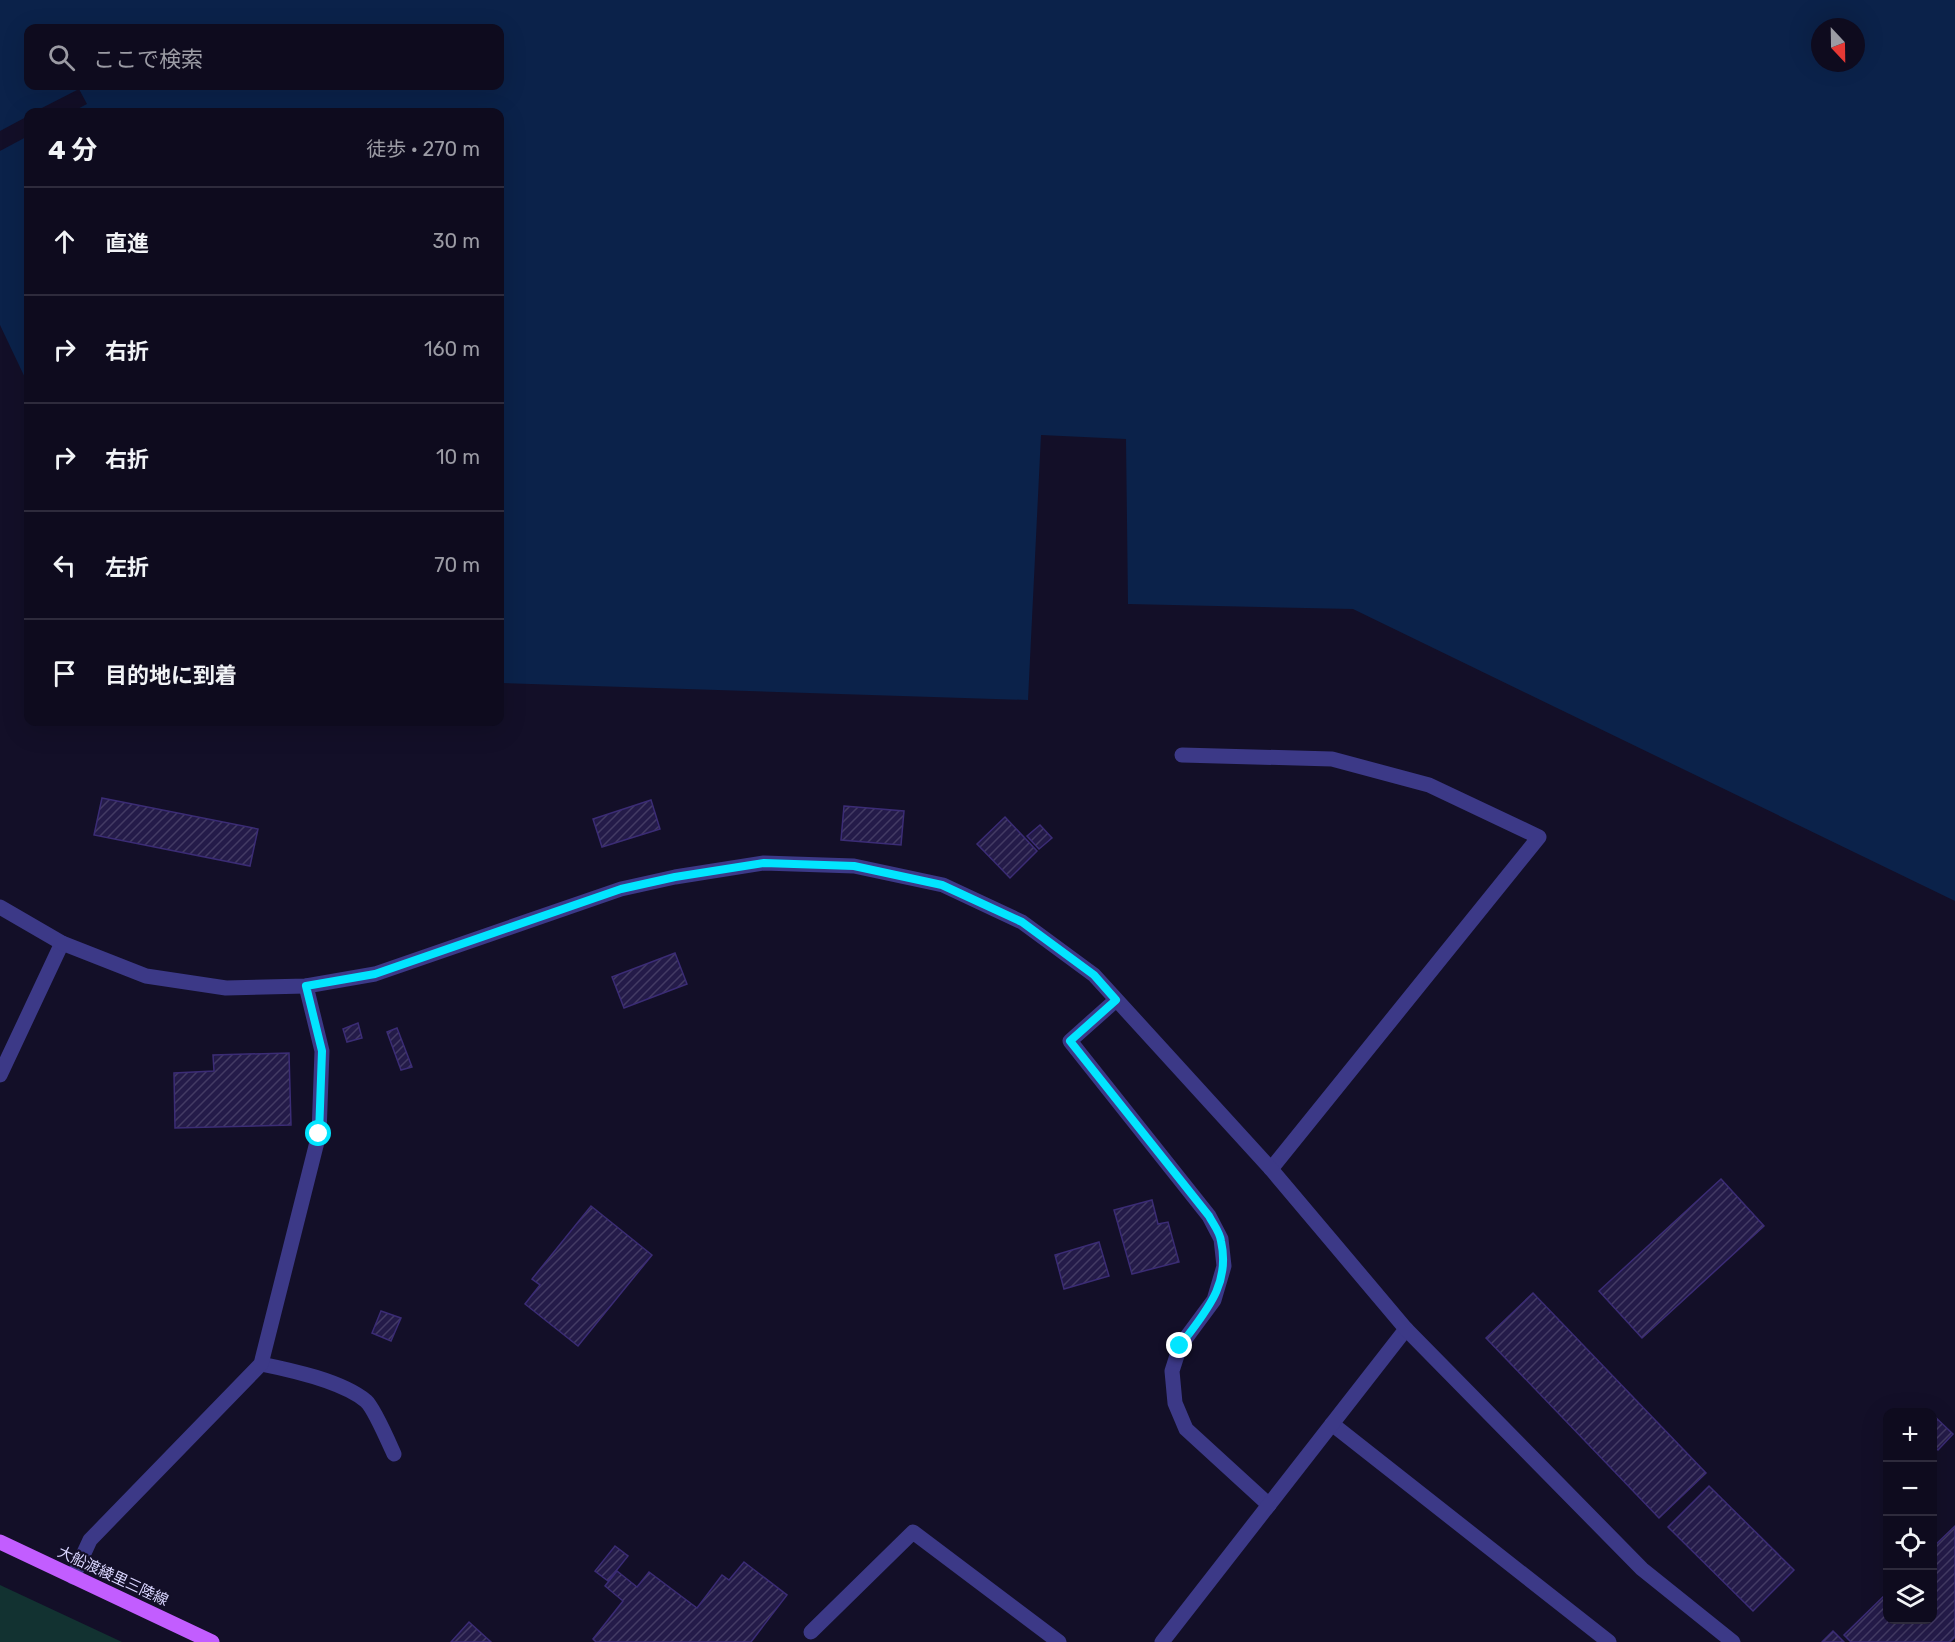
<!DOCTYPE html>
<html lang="ja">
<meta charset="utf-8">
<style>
:root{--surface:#0e0b1e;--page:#1c192b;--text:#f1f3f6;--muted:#9b9ba4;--line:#2e2b3c}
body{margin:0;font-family:Rubik,"Noto Sans JP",sans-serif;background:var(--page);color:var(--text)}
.controls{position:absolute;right:18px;bottom:18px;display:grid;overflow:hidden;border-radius:12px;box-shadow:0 6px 24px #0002}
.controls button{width:54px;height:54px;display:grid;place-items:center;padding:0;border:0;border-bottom:2px solid var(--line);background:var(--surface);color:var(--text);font:30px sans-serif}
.compass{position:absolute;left:1811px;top:18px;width:54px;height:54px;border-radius:50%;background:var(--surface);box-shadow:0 6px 24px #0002;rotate:158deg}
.stop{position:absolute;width:18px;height:18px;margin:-14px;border:4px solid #02e5ff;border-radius:50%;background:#fff}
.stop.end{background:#02e5ff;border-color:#fff;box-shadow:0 2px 6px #0008}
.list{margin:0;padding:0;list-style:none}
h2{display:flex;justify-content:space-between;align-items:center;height:78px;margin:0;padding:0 24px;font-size:26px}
h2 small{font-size:20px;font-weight:400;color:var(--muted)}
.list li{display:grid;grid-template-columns:39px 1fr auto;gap:18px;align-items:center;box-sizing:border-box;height:108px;padding:0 24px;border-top:2px solid var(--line)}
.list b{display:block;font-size:22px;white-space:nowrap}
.list em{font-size:20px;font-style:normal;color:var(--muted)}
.icon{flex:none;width:33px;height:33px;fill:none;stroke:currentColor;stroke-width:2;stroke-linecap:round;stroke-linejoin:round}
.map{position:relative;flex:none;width:1955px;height:1642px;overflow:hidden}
.search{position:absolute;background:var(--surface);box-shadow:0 6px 24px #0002;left:24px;top:24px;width:480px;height:66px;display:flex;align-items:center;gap:15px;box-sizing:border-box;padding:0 21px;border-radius:12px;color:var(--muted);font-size:22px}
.panel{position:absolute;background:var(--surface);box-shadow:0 6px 24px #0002;left:24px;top:108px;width:480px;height:618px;border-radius:12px}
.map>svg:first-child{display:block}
.pitch{fill:#123231}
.water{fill:#0b224a;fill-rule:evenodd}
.building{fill:url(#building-hatch);stroke:#3b2c75;stroke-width:1.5}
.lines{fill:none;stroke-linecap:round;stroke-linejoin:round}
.minor{stroke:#3c3987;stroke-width:15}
.tertiary{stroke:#3c3987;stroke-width:15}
.primary{stroke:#c25dff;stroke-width:15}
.route{stroke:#02e5ff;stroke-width:8}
.labels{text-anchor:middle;stroke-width:4.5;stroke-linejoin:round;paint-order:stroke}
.street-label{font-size:15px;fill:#dad6ff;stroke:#130f28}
</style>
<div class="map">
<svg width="1955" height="1642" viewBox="0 0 1955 1642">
<defs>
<pattern id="building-hatch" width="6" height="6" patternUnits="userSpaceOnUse" patternTransform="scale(1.5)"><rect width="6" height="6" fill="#241b49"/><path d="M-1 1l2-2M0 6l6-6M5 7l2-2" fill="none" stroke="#433b64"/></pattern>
</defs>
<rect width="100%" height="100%" fill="#130f28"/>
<polygon class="pitch" points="0,1585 122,1642 0,1642"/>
<g class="water">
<path d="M0 0H1955V901L1353 609 1128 604 1126 439 1041 435 1028 700 500 683V112H72L87 104 79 89 34 112H28V116L0 131ZM1820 27H1856V63H1820ZM500 28V86H28V28Z"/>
<polygon points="28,136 28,384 0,325 0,151"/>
</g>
<g class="building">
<polygon points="102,798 258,829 250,866 94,835"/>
<polygon points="651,800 660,829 602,847 593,819"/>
<polygon points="844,806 904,811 901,845 841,840"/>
<polygon points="1005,817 1037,851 1010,878 977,844"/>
<polygon points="1040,825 1052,838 1039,849 1027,836"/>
<polygon points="675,953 687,984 624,1008 612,977"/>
<polygon points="358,1023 362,1038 347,1042 343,1029"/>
<polygon points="397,1028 412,1067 401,1070 387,1032"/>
<polygon points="289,1053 291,1125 175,1128 174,1073 214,1071 213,1055"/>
<polygon points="1721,1179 1764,1226 1642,1338 1599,1291"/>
<polygon points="1152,1200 1158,1224 1168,1222 1179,1262 1132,1274 1114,1210"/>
<polygon points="591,1206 652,1255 578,1346 525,1304 540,1285 532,1279"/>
<polygon points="1099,1242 1109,1276 1064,1289 1055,1255"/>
<polygon points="1533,1293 1706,1473 1659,1518 1486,1338"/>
<polygon points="381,1311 401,1318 391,1341 372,1333"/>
<polygon points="1932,1414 1953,1434 1938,1450 1932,1445"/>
<polygon points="1709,1486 1794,1570 1753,1611 1668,1527"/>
<polygon points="1955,1526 1955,1637 1950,1642 1851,1642 1844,1635 1888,1592 1888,1620 1932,1620 1932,1548"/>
<polygon points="615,1546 628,1556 608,1581 595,1571"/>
<polygon points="744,1562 787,1595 751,1642 596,1642 593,1639 623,1601 605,1586 617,1571 637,1587 649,1572 697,1608 722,1575 729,1580"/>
<polygon points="469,1622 491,1642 451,1642"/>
<polygon points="1833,1631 1844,1642 1822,1642"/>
</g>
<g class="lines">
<g class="minor">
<polyline points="1182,755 1332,759 1429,785 1539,837 1271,1169"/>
<polyline points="1116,1000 1070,1041 1209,1216 1221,1239 1224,1266 1214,1300 1180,1346 1172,1371 1175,1403 1186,1429 1269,1505"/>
<polyline points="0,1075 62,943"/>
<path d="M261 1364C291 1370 342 1381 366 1401 374 1408 389 1443 394 1454"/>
<polyline points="1332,1424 1609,1642"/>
<polyline points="73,1577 90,1540 261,1364 319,1134 322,1051 306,986"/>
<polyline points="811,1632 913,1532 1059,1642"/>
<polyline points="1162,1642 1406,1329"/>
</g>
<polyline class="tertiary" points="0,907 62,943 146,976 226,988 306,986 375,974 621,889 675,877 764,863 854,866 943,885 1022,922 1094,975 1271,1169 1406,1329 1642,1569 1733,1642"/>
<polyline class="primary" points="0,1542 212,1642"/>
</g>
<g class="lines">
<path class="route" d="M319 1134 322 1051 306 986 375 974 621 889 675 877 764 863 854 866 942 885 1022 922 1094 975 1116 1000 1070 1041 1209 1216C1213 1224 1220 1232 1221 1241 1231 1286 1204 1313 1180 1346"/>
</g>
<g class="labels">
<g class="street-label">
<text transform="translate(113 1576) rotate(25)" y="5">大船渡綾里三陸線</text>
</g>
</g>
</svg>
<div class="controls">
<button>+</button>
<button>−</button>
<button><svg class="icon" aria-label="locate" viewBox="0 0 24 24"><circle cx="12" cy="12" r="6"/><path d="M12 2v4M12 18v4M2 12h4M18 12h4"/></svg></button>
<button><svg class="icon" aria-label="layers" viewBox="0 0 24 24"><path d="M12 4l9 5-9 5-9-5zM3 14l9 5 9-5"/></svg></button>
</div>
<svg class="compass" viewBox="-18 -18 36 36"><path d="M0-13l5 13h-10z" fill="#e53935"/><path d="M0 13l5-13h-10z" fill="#9b9ba4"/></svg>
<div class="stop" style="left:319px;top:1134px"></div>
<div class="stop end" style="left:1180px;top:1346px"></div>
<div class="search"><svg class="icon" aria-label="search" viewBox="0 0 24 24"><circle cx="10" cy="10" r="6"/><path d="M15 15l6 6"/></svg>ここで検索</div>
<section class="panel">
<h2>4 分<small>徒歩 · 270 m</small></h2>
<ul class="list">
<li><svg class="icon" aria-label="ahead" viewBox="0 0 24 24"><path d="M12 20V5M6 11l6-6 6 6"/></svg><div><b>直進</b></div><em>30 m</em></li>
<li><svg class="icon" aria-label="right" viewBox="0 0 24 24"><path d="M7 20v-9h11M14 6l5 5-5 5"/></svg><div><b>右折</b></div><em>160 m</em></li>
<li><svg class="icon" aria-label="right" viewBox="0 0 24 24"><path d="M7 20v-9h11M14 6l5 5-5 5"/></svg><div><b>右折</b></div><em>10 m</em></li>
<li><svg class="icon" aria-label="left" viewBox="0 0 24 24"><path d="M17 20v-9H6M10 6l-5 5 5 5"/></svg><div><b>左折</b></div><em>70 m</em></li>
<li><svg class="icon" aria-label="arrive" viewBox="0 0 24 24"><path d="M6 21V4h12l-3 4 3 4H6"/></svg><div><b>目的地に到着</b></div></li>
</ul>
</section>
</div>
